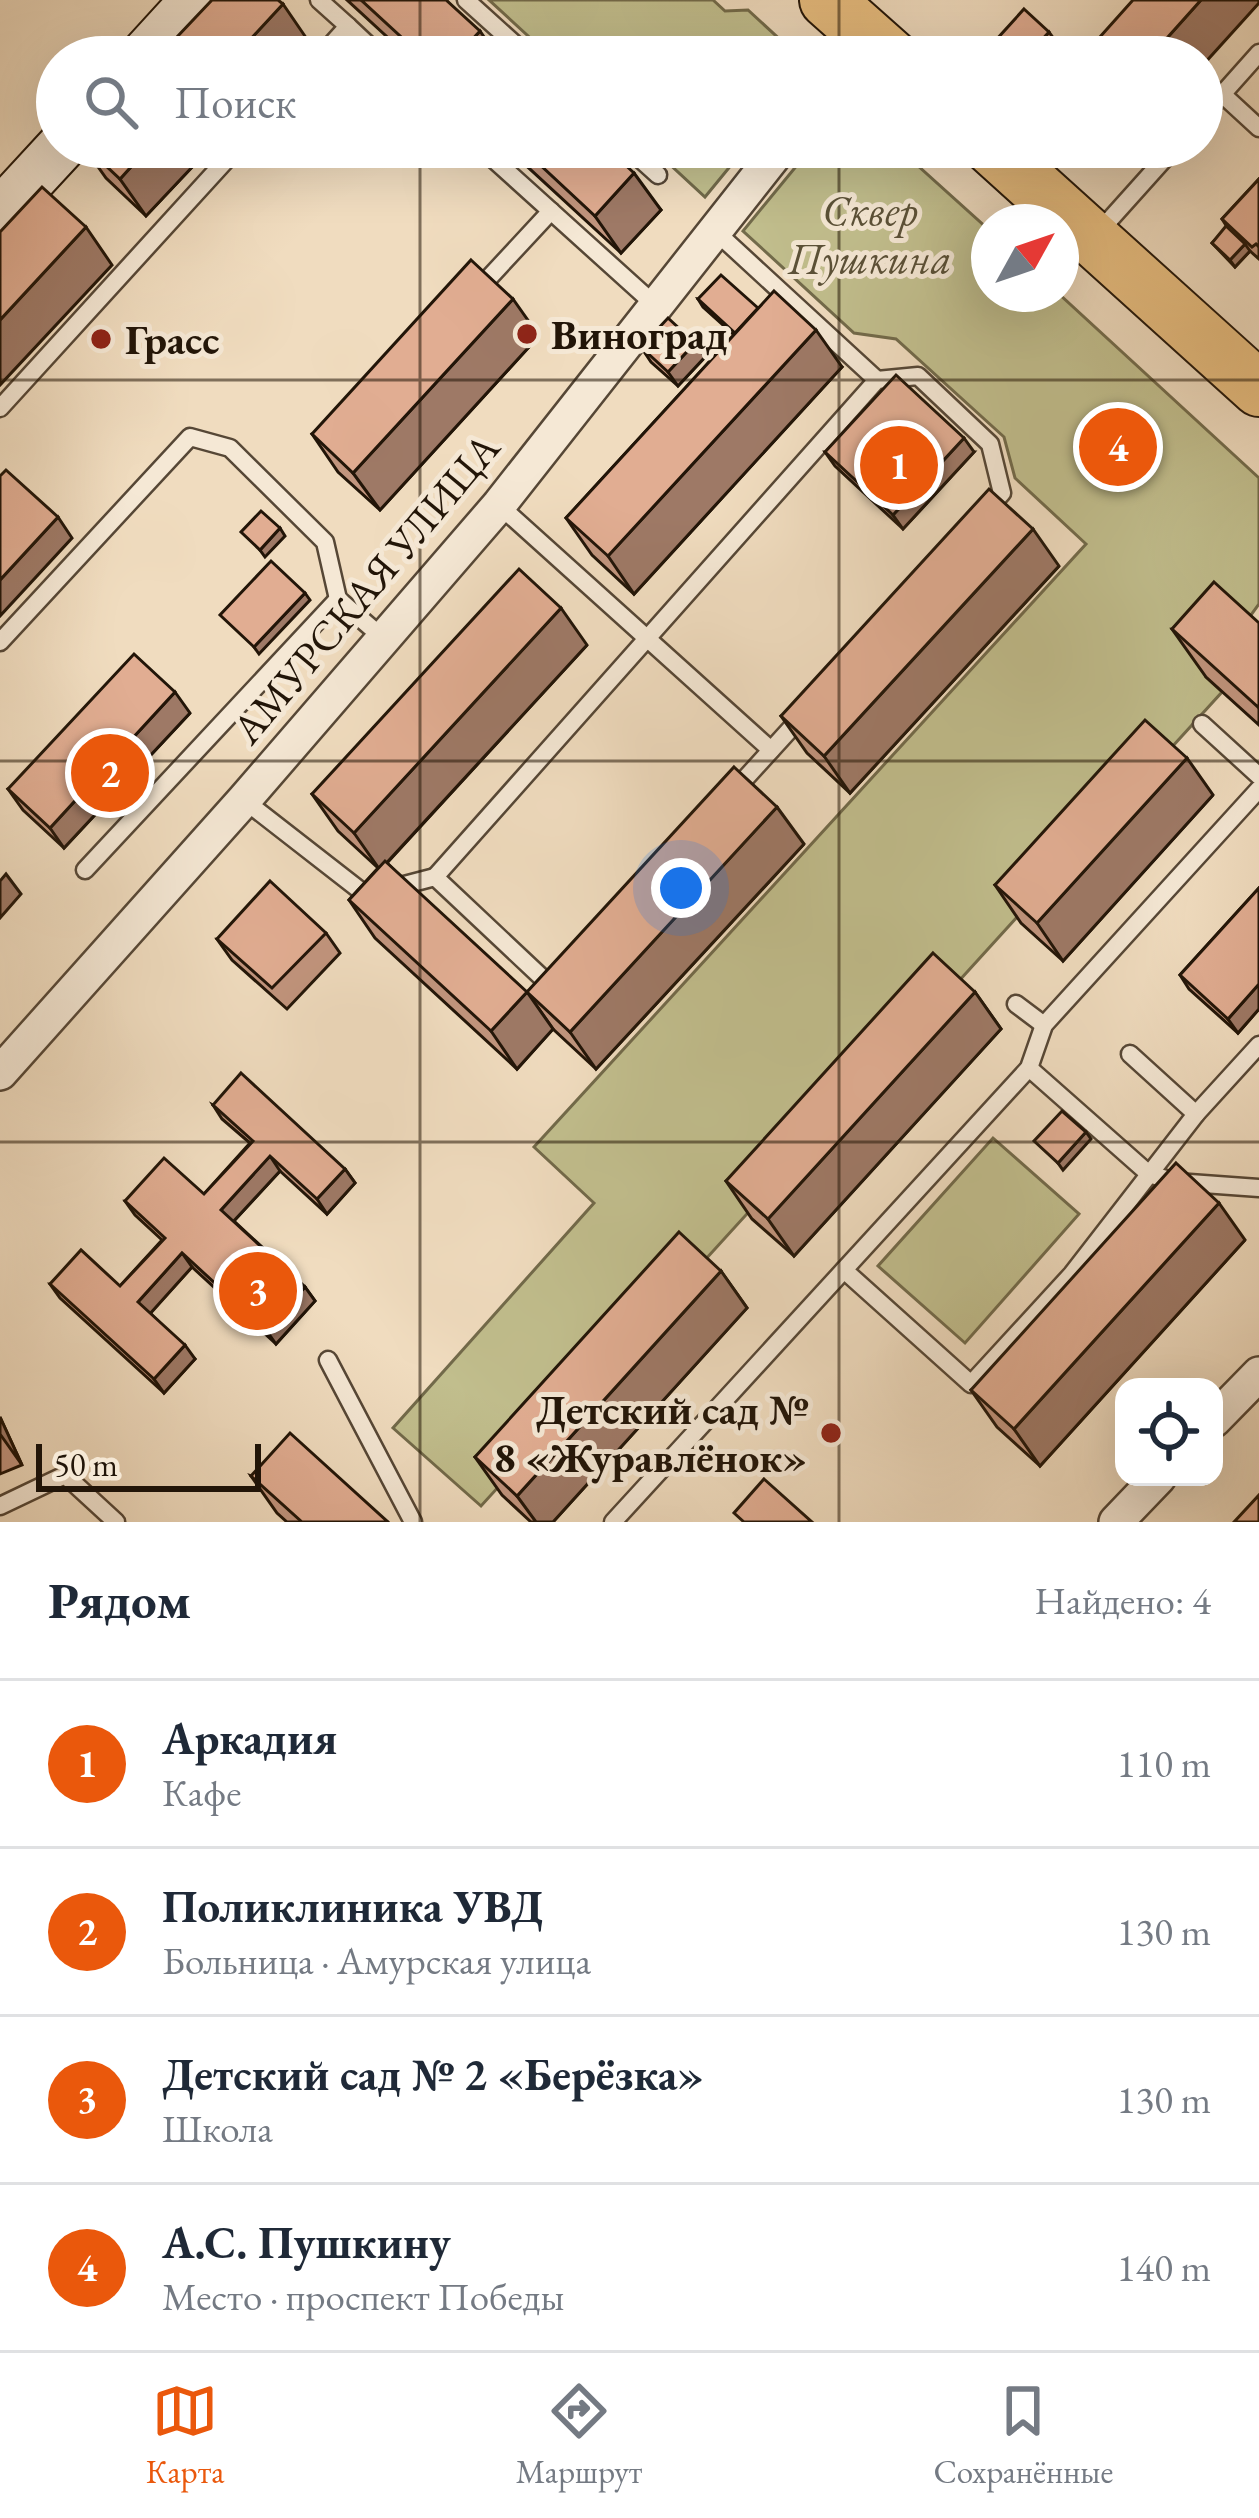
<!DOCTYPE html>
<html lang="ru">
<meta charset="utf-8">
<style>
:root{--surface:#fff;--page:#f6f6f7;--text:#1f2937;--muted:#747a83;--line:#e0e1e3;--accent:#ea580c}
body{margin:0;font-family:"EB Garamond",serif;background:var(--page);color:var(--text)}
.controls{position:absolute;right:36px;bottom:36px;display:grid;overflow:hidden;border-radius:24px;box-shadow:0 12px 48px #0002}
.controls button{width:108px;height:108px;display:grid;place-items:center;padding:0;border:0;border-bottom:3px solid var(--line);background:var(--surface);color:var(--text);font:60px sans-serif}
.compass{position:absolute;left:971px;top:204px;width:108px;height:108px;border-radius:50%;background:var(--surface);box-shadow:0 12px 48px #0002;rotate:50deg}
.scale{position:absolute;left:36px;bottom:30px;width:225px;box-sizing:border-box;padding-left:12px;border:6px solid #221508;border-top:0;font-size:33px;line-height:42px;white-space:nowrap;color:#221508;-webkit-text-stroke:9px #f5e8d5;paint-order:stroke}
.you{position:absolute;left:681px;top:888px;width:42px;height:42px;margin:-30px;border:9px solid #fff;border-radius:50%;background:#1a73e8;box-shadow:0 0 0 18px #1a73e833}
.badge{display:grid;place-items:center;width:78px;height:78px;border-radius:50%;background:var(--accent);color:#fff;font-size:39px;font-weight:700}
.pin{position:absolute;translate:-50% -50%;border:6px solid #fff;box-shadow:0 3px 12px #0006}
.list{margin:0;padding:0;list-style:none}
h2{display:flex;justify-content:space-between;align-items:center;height:156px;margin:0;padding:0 48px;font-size:51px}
h2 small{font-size:39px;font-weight:400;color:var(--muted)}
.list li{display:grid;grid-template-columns:78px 1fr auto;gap:36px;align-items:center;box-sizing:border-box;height:168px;padding:0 48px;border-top:3px solid var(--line)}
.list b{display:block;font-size:45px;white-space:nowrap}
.list p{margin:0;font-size:39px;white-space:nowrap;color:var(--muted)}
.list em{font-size:39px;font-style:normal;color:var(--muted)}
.icon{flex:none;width:66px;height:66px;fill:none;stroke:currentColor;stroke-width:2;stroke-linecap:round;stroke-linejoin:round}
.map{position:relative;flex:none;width:1259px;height:1522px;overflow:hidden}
.search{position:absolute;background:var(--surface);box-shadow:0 12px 48px #0002;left:36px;right:36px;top:36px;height:132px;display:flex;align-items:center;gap:30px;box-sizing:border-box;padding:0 42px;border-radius:66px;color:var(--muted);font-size:45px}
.sheet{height:828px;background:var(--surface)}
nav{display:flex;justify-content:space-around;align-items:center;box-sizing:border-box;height:168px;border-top:3px solid var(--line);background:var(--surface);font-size:33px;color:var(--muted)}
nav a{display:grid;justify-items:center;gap:6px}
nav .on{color:var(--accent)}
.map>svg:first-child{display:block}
.green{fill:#c1be8d;stroke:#726a4a;stroke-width:3}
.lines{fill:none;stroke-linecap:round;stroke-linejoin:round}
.lane-casing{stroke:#564736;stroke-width:21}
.street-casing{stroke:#564736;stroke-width:38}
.secondary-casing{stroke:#221508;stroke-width:52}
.primary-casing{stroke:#221508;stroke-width:58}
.lane{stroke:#f5e8d5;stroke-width:16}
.street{stroke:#f5e8d5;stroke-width:33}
.secondary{stroke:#f5e8d5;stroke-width:48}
.primary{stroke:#e8be80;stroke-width:54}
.wall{fill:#c2957e;stroke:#221508;stroke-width:3}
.shaded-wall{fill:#9e7966;stroke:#221508;stroke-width:3}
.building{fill:#e1ad92;stroke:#221508;stroke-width:3}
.grid{fill:none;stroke:#221508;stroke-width:3;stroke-opacity:0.55}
.poi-dot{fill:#8f2418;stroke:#f5e8d5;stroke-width:4.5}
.labels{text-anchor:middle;stroke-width:10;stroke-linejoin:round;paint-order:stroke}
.park-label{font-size:42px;font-style:italic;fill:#5a5037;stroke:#f5e8d5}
.poi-label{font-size:42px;font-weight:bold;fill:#221508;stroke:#f5e8d5;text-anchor:start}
.street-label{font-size:42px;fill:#221508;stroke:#f5e8d5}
</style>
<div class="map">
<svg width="1259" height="1522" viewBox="0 0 1259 1522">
<rect width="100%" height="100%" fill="#f0dcbf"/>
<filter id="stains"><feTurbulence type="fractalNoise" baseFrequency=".00167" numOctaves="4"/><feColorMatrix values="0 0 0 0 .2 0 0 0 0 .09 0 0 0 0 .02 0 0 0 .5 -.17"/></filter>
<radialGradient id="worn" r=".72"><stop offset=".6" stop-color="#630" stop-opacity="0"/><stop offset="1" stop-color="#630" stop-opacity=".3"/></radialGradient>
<g class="green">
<polygon points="489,0 713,0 725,11 748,10 799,57 551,57"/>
<polygon points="651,147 746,147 705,197"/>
<polygon points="812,147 897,147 989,230 989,294 1059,294 1259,478 1259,604 1206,677 1222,692 481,1506 393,1428 594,1203 534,1147 1086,544 1015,478 1004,437 896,339 854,333 743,231"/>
<polygon points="993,1138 1079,1214 965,1343 878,1266"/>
</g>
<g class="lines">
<g class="lane-casing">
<g id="lane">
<polyline points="319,0 348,26"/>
<polyline points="466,0 529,57"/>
<polyline points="320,57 348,26 381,57"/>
<polyline points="1222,94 1259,128"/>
<polyline points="1202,117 1259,53"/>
<polyline points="480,147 655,305"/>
<polyline points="627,147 658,175"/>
<polyline points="714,230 877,380"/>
<polyline points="1097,234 1175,147"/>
<polyline points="474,294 551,211"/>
<polyline points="0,408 238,147"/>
<polyline points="499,505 771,750"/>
<polyline points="0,642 190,437 230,448 325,542 338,599 383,638"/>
<polyline points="1202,724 1259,776"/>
<polyline points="733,792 804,714"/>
<polyline points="244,800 366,895 435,877 553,988"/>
<polyline points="85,870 338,599"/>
<polyline points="435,877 877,380 918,376 990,444 1002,493 986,511"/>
<polyline points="1016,1004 1044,1025"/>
<polyline points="1130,1054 1196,1114"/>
<polyline points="1029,1068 1149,1174 1176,1182 1259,1188"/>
<polyline points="844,1270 971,1384 1072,1274 1196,1114 1259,1045"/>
<polyline points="328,1360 413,1522"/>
<polyline points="0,1506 65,1475 116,1522"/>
<polyline points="613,1522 1029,1068 1044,1025 1259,789"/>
</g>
</g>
<g class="street-casing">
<g id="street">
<polyline points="0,1073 244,800 499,505 781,147"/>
<polyline points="1214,1420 1259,1374"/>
<polyline points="1116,1522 1159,1477"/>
</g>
</g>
<g class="secondary-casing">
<g id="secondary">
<polyline points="143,57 195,0"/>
<polyline points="0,213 61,147"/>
</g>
</g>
<g class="primary-casing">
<g id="primary">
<polyline points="827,0 891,57"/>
<polyline points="991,147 1259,389"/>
</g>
</g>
<use href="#lane" class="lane"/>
<use href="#street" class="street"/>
<use href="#secondary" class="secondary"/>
<use href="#primary" class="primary"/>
</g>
<g class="wall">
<polygon points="347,0 446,0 498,57 409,57"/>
<polygon points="84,147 211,147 146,216 106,178"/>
<polygon points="506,147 606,147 661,210 621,253"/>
<polygon points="1259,179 1259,259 1250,251 1235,267 1212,243 1227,227 1222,219"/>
<polygon points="698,299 758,308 842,367 634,594 592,555 566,518 734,335 703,307"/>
<polygon points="539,336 380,510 338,472 312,434"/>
<polygon points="695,343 705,357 678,386 651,362 641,347"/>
<polygon points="825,452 974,452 903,529 835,466"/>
<polygon points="1059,566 850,793 807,753 781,716"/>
<polygon points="1259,623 1259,725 1206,677 1172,629"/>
<polygon points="587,645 387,863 553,1029 517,1069 375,938 349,900 378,868 338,831 312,794"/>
<polygon points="190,713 64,848 23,810 8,789"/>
<polygon points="1213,795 1063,961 1021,923 995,885"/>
<polygon points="804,844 596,1069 553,1029 527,992"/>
<polygon points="1259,888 1259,1009 1238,1033 1189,989 1180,975"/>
<polygon points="326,933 340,953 287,1009 232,960 217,939"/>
<polygon points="975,992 1001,1029 794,1256 752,1219 726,1181"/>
<polygon points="213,1105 345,1169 355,1183 327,1214 280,1171 234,1221 305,1287 315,1301 276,1344 192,1267 150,1313 195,1359 164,1393 60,1298 50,1284 120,1286 162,1240 135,1215 125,1201 204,1194 250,1143 222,1119"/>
<polygon points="1245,1240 1040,1466 997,1427 971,1390"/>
<polygon points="721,1271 747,1308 553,1522 531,1522 502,1495 475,1457"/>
<polygon points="0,1417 22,1465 0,1474"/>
<polygon points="251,1476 388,1522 287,1522 277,1513"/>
</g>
<g class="shaded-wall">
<polygon points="1201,0 1259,0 1259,3 1202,66 1202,57 1150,57"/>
<polygon points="283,4 309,42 295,57 234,57"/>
<polygon points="480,31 498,57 456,57"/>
<polygon points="1049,32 1054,39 1038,57 1026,57"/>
<polygon points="149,147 211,147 146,216 120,179"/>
<polygon points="1110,147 1128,147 1118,158"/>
<polygon points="634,173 661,210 621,253 595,216"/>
<polygon points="86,227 112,265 0,385 0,320"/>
<polygon points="1245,244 1250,251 1235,267 1230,260"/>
<polygon points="513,299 539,336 380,510 353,473"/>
<polygon points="816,330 842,367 634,594 608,556"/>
<polygon points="695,343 705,357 678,386 668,372"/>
<polygon points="964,438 974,452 903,529 893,515"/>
<polygon points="58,517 72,538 0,616 0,580"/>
<polygon points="280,528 285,536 265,557 260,550"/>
<polygon points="1033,529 1059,566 850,793 824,756"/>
<polygon points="305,593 310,600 259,654 254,647"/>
<polygon points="561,608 587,645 380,870 354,833"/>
<polygon points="175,692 190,713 64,848 50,828"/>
<polygon points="1187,758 1213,795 1063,961 1037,923"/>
<polygon points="777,807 804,844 596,1069 570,1032"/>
<polygon points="6,874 21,894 0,918 0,881"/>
<polygon points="1259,984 1259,1009 1238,1033 1228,1019"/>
<polygon points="527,992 553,1029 517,1069 491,1031"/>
<polygon points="975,992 1001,1029 794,1256 768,1219"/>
<polygon points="1086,1132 1091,1139 1063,1170 1058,1163"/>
<polygon points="270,1156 280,1171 231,1224 221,1210"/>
<polygon points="345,1169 355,1183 327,1214 317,1199"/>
<polygon points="1219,1203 1245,1240 1040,1466 1014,1429"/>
<polygon points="182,1253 192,1267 148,1316 138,1302"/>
<polygon points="721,1271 747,1308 553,1522 536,1522 517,1496"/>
<polygon points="305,1287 315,1301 276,1344 266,1330"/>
<polygon points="185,1345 195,1359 164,1393 154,1379"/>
<polygon points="0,1417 22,1465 0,1434"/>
</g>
<g class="building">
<polygon points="212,0 278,0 283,4 234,57 158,57"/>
<polygon points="361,0 446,0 480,31 456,57 423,57"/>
<polygon points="1133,0 1201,0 1150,57 1082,57"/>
<polygon points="1024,9 1049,32 1026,57 1014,57 996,40"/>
<polygon points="86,147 149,147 120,179"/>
<polygon points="521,147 606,147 634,173 595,216"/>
<polygon points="1259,179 1259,247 1256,244 1252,247 1222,219"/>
<polygon points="42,187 86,227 0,320 0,232"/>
<polygon points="1226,226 1245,244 1230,260 1212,243"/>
<polygon points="471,260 513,299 353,473 312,434"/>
<polygon points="721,275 758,308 735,333 698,299"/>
<polygon points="774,291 816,330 608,556 566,518"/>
<polygon points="668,318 695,343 668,372 641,347"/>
<polygon points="896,375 964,438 893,515 825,452"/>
<polygon points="6,470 58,517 0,580 0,476"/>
<polygon points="989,489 1033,529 824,756 781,716"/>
<polygon points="261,511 280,528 260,550 241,532"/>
<polygon points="271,561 305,593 254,647 220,615"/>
<polygon points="519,569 561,608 354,833 312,794"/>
<polygon points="1214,582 1259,623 1259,708 1172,629"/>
<polygon points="134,654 175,692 50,828 8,789"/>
<polygon points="1145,720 1187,758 1037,923 995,885"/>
<polygon points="734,767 777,807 570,1032 527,992"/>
<polygon points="385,861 527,992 491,1031 349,900"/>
<polygon points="270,881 326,933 272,988 217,939"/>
<polygon points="1259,888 1259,984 1228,1019 1180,975"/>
<polygon points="933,953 975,992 768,1219 726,1181"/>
<polygon points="241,1073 345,1169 317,1199 270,1156 221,1210 305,1287 266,1330 182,1253 138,1302 185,1345 154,1379 50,1284 81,1250 120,1286 165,1238 125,1201 164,1158 204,1194 230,1166 253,1141 213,1105"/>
<polygon points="1062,1111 1086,1132 1058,1163 1034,1141"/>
<polygon points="1176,1163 1219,1203 1014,1429 971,1390"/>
<polygon points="679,1232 721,1271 517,1496 475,1457"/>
<polygon points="290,1433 388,1522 302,1522 251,1476"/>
<polygon points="764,1479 812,1522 744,1522 734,1513"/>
<polygon points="1259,1495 1259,1522 1234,1522"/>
</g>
<path class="grid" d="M420 0V57M839 0V57M420 147V1522M839 147V1522M0 380H1259M0 761H1259M0 1142H1259"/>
<g class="poi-dot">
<circle cx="527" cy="334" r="12"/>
<circle cx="101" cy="339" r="12"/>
<circle cx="831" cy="1433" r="12"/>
</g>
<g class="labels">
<g class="park-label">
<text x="870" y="225">Сквер<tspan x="870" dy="48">Пушкина</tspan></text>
</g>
<g class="poi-label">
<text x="551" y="349">Виноград</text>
<text x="125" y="354">Грасс</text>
<text x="807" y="1424" text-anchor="end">Детский сад №<tspan x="807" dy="48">8 «Журавлёнок»</tspan></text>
</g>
<g class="street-label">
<text transform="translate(365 588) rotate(-50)" y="15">АМУРСКАЯ УЛИЦА</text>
</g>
</g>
<rect width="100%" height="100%" filter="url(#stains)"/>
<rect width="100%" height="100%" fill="url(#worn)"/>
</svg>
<div class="controls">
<button><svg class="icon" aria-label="locate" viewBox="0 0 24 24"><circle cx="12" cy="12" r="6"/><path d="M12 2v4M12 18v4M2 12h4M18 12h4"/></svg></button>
</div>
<svg class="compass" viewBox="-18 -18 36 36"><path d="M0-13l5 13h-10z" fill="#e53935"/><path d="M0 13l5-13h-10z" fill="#747a83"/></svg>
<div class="scale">50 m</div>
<div class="you"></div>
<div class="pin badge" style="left:899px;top:465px">1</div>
<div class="pin badge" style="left:110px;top:773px">2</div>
<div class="pin badge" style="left:258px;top:1291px">3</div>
<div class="pin badge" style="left:1118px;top:447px">4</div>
<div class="search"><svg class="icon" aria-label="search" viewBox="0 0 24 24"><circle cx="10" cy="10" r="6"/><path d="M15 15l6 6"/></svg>Поиск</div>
</div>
<section class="sheet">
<h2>Рядом<small>Найдено: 4</small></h2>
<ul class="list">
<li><span class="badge">1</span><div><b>Аркадия</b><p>Кафе</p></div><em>110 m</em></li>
<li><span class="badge">2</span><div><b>Поликлиника УВД</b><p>Больница · Амурская улица</p></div><em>130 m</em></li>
<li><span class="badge">3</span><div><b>Детский сад № 2 «Берёзка»</b><p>Школа</p></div><em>130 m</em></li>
<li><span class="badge">4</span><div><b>А.С. Пушкину</b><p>Место · проспект Победы</p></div><em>140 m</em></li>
</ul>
</section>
<nav>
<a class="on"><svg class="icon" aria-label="map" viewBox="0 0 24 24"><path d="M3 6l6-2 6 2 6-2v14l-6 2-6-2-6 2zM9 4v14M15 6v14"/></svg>Карта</a>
<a><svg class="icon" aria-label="directions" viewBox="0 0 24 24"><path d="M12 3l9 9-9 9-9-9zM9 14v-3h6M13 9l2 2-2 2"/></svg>Маршрут</a>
<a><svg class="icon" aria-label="saved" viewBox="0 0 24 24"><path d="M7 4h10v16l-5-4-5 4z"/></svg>Сохранённые</a>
</nav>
